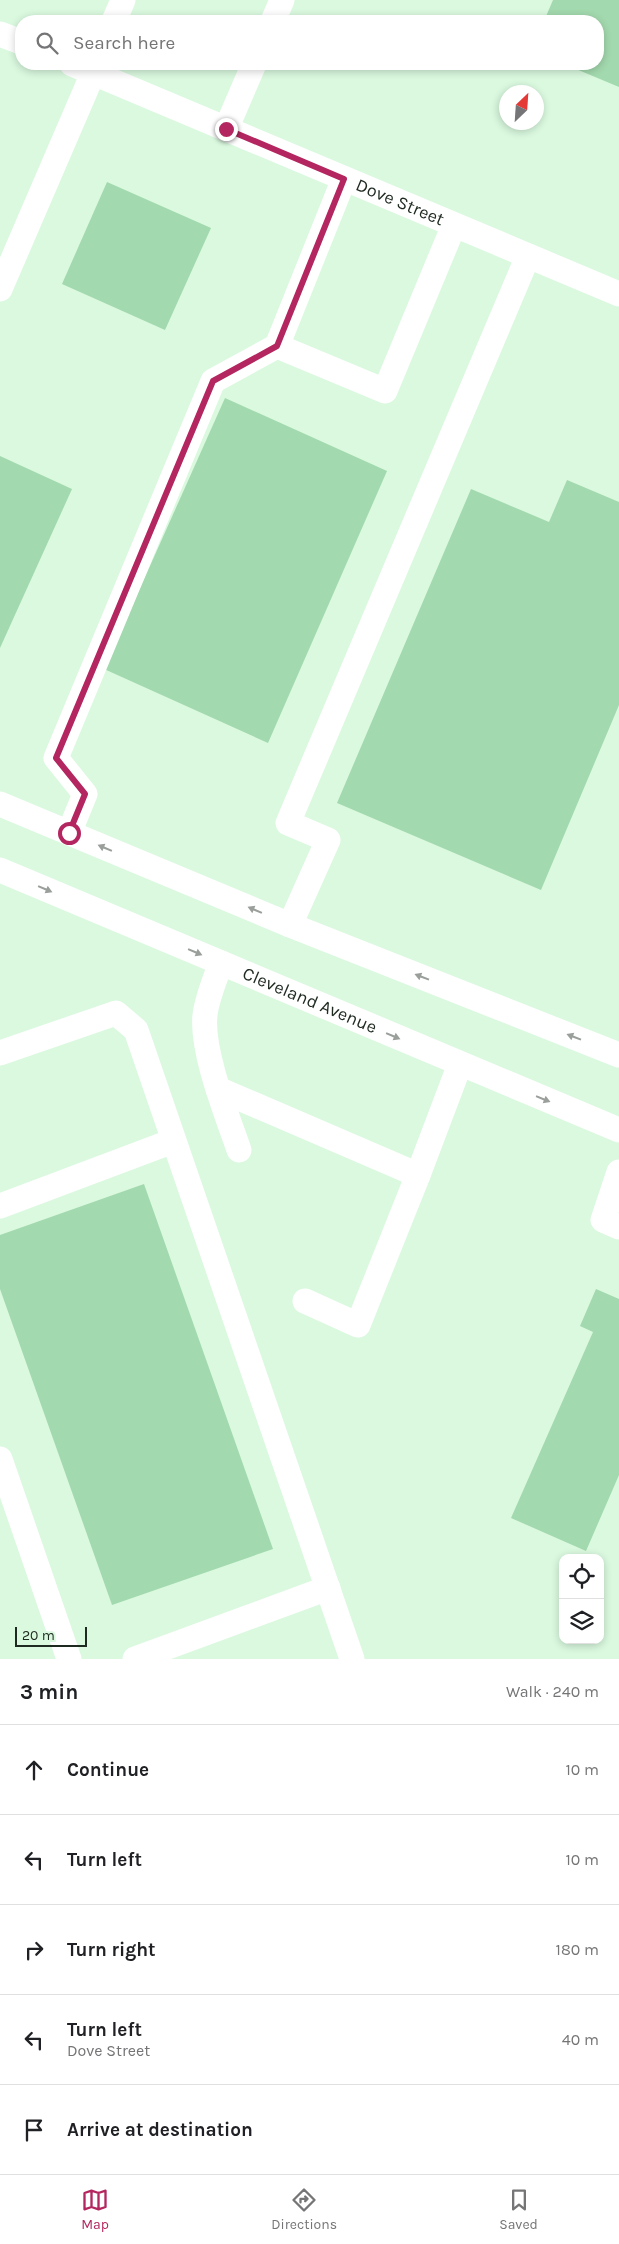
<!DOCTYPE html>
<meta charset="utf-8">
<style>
:root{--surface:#fff;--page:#f2f2f2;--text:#202124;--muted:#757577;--line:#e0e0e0;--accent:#b3265f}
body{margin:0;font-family:Karla,sans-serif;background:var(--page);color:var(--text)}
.controls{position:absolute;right:15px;bottom:15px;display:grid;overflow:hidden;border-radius:10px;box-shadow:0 2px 8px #0003}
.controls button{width:45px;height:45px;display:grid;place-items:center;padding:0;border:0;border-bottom:1px solid var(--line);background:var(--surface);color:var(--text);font:25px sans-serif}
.compass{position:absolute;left:499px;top:85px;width:45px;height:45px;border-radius:50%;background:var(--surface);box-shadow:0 2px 8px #0003;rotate:25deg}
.scale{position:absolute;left:15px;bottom:12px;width:72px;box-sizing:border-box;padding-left:5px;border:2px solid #1e2920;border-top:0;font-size:14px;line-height:18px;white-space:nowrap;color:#1e2920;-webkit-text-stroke:4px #daf9df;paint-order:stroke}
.stop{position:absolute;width:15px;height:15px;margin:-11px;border:4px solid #b3265f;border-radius:50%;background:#fff}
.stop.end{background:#b3265f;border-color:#fff;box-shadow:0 1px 5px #0008}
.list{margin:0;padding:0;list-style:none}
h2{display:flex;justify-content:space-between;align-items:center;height:65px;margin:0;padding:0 20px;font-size:21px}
h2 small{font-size:16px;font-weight:400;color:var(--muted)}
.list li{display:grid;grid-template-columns:32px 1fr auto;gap:15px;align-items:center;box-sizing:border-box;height:90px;padding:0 20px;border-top:1px solid var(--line)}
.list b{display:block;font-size:19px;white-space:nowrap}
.list p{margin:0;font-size:16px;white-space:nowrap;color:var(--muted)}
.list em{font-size:16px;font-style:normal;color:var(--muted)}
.icon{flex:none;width:28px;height:28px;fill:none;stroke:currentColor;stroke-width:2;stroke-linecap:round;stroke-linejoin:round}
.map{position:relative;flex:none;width:619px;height:1659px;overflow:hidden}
.search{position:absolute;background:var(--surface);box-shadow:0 2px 8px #0003;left:15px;right:15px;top:15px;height:55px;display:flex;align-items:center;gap:12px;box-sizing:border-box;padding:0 18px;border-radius:20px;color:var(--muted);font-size:19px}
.sheet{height:515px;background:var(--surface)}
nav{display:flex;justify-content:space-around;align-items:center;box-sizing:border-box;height:70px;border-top:1px solid var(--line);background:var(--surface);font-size:14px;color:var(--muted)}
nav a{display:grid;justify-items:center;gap:2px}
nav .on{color:var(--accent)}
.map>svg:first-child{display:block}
.building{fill:#a3d9ae}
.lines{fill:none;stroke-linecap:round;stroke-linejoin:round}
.minor{stroke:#fff;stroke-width:25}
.oneway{fill:#9a9f9b}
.route{stroke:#b3265f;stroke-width:6}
.labels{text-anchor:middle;stroke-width:4.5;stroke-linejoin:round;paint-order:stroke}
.street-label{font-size:18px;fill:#1e2920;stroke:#daf9df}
</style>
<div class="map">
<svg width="619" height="1659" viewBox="0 0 619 1659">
<rect width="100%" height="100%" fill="#daf9df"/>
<g class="building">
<polygon points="553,0 619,0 619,87 564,64 598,64 598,21 544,21"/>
<polygon points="107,182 211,228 165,330 62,284"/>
<polygon points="225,398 387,471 268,743 104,669"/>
<polygon points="0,456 72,489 0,648"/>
<polygon points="567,480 619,502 619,705 541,890 337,803 471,489 549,522"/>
<polygon points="144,1184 273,1549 112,1605 0,1289 0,1235"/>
<polygon points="596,1289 619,1299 619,1475 586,1551 511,1518 593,1332 580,1326"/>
</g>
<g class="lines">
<g class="minor">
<polyline points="114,21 123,0"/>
<polyline points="273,21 282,0"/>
<polyline points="0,34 21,42"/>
<path id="s1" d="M72 64 619 294"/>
<polyline points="226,129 254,64"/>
<polyline points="0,289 97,64"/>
<polyline points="277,346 385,391 454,225"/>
<polyline points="0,804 290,925 619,1055"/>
<polyline points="69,833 85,794 56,758 213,381 277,346 344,179"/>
<path id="s2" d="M0 870 619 1130"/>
<polyline points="290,925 328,840 288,823 528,256"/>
<path d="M221 963C215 979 207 998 205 1015 201 1051 227 1115 239 1150"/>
<polyline points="0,1053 116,1013 136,1030 352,1659"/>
<polyline points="218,1089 418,1175 460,1064"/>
<polyline points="619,1172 603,1220 619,1227"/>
<polyline points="0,1206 173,1141"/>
<polyline points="305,1301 358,1325 418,1175"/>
<polyline points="0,1459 69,1659"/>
<polyline points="135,1659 328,1588"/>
</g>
</g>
<defs><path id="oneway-solid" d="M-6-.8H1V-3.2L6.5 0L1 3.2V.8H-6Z" transform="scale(1.25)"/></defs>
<g class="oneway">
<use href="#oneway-solid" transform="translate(105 848) rotate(-157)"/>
<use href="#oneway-solid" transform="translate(45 889) rotate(23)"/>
<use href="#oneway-solid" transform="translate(255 910) rotate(-157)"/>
<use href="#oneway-solid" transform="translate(195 952) rotate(23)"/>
<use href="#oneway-solid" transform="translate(422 977) rotate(-159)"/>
<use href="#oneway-solid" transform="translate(393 1036) rotate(23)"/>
<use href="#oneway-solid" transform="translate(574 1037) rotate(-159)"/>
<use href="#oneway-solid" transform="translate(543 1099) rotate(22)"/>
</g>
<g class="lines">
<polyline class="route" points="69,833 85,794 56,758 213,381 277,346 344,179 226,129"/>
</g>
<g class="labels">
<g class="street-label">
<text dy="6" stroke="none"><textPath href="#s1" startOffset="356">Dove Street</textPath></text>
<text dy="6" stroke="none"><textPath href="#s2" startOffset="336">Cleveland Avenue</textPath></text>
</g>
</g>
</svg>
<div class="controls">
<button><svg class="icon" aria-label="locate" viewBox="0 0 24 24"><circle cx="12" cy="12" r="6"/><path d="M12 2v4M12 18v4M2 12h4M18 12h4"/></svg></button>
<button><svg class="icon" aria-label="layers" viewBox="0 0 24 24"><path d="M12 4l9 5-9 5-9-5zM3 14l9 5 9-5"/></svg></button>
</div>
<svg class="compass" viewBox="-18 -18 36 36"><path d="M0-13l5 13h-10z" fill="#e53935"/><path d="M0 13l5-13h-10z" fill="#757577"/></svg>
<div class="scale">20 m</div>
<div class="stop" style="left:69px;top:833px"></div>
<div class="stop end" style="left:226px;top:129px"></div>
<div class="search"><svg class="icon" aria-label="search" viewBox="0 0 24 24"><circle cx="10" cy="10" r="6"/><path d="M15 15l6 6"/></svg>Search here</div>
</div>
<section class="sheet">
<h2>3 min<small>Walk · 240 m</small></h2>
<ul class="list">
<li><svg class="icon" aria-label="ahead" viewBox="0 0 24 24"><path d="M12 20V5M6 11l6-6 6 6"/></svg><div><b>Continue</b></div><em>10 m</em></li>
<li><svg class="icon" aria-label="left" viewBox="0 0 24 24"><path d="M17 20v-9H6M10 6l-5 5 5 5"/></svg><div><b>Turn left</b></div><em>10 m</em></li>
<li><svg class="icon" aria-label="right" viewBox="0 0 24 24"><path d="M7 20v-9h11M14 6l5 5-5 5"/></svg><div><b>Turn right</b></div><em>180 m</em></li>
<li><svg class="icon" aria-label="left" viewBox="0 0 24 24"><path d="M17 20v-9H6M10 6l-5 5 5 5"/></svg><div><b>Turn left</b><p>Dove Street</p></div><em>40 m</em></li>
<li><svg class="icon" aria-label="arrive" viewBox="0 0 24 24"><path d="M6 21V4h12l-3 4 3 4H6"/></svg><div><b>Arrive at destination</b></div></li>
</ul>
</section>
<nav>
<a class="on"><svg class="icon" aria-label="map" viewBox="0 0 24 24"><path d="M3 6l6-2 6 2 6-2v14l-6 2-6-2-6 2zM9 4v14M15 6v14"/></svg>Map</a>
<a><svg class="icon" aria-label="directions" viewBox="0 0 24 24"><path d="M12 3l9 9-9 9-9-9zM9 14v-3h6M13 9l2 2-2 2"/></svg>Directions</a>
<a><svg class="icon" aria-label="saved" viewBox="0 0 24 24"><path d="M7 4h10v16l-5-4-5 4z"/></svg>Saved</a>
</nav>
